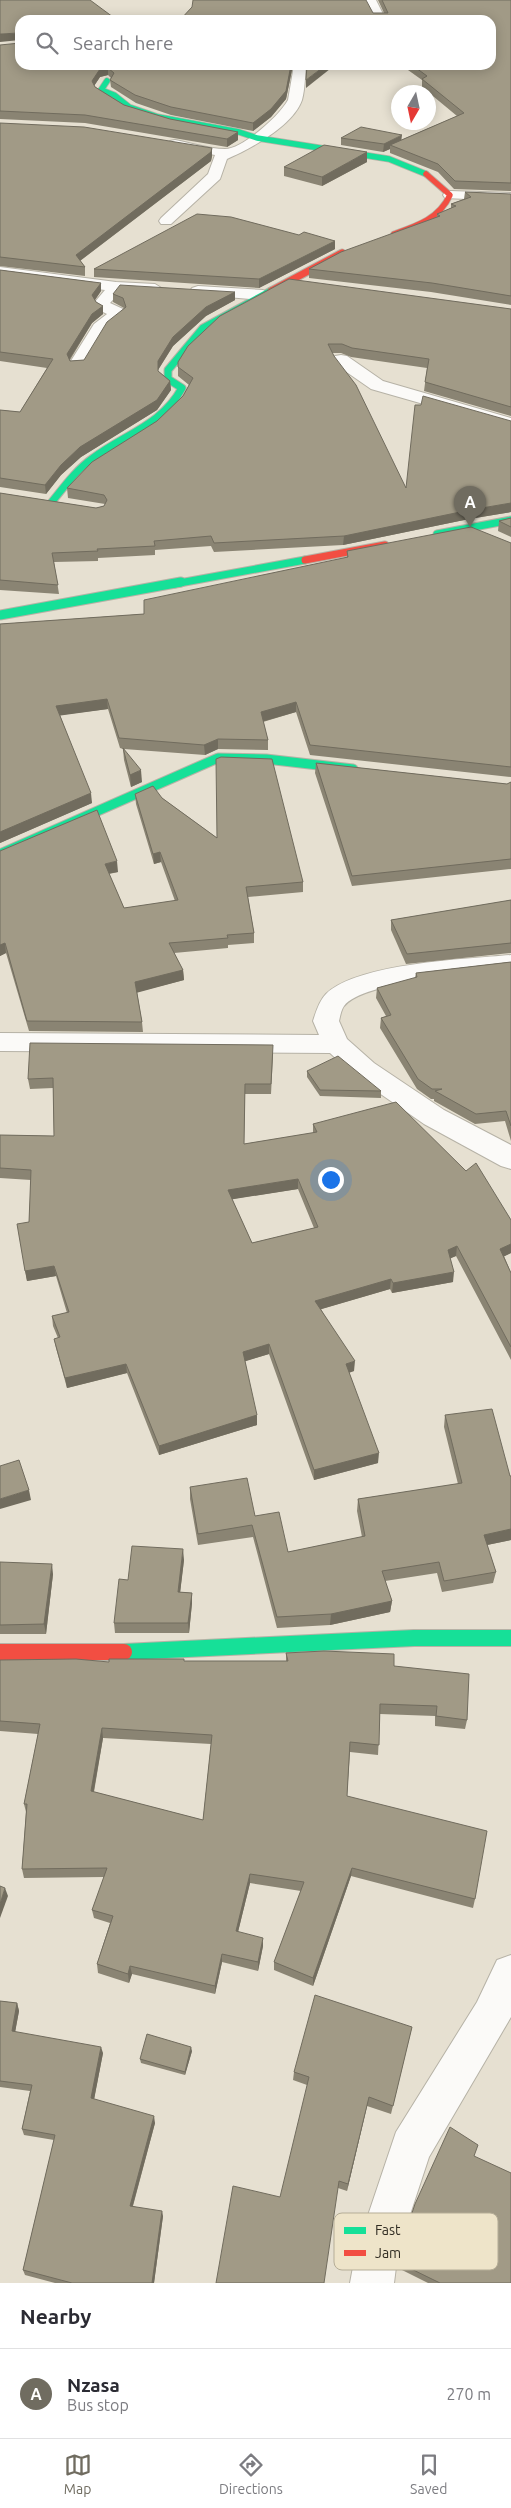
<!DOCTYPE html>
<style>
:root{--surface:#fff;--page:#f2f2f3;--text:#2b2b33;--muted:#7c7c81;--line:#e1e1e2;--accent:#706c60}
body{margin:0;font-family:Ubuntu,sans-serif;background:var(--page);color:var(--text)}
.compass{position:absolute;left:391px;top:85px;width:45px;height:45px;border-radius:50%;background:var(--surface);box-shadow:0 2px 12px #0003;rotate:189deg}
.you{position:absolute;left:330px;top:1179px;width:18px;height:18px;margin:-12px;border:4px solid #fff;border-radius:50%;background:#1a73e8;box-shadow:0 0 0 8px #1a73e833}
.badge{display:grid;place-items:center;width:32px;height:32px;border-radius:50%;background:var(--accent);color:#fff;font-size:16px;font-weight:700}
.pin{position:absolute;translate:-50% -41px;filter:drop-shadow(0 1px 2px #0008)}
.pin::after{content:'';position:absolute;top:26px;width:18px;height:15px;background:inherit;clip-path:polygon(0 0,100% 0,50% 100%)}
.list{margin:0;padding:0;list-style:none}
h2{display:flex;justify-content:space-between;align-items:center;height:65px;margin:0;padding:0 20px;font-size:21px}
h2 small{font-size:16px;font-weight:400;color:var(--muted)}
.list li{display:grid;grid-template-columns:32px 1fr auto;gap:15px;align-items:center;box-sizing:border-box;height:90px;padding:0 20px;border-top:1px solid var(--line)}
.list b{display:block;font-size:19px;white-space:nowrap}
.list p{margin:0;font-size:16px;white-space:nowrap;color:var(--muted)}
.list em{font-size:16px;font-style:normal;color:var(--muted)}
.icon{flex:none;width:28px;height:28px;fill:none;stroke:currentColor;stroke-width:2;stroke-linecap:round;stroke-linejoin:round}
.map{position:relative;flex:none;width:511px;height:2283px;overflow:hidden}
.search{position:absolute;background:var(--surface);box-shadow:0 2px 12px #0003;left:15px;right:15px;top:15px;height:55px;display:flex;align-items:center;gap:12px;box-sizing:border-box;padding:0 18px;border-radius:15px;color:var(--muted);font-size:19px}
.sheet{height:155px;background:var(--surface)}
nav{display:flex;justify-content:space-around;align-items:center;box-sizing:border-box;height:70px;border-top:1px solid var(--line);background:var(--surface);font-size:14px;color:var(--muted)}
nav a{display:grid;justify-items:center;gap:2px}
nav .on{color:var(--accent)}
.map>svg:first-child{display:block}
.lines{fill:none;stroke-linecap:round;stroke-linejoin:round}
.street-casing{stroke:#b6b2a6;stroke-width:2}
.fast-far3-casing{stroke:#b6b2a6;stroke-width:7}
.fast-far2-casing{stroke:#b6b2a6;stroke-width:9}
.fast-far1-casing{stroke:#b6b2a6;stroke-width:11}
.fast-casing{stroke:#b6b2a6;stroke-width:18}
.jam-far2-casing{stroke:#b6b2a6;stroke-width:7}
.jam-far1-casing{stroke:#b6b2a6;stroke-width:9}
.jam-casing{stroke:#b6b2a6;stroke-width:18}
.street{fill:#fbfaf8;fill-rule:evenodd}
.fast-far3{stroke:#16e098;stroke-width:5.5}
.fast-far2{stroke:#16e098;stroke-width:7}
.fast-far1{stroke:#16e098;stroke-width:9}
.fast{stroke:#16e098;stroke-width:16}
.jam-far2{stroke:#f24e42;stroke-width:5.5}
.jam-far1{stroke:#f24e42;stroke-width:7}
.jam{stroke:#f24e42;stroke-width:16}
.wall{fill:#8a8473;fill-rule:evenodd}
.shaded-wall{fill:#716c5e}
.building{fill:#a19a86;stroke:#716c5e;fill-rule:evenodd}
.key{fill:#eee4c9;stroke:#b5ad97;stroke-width:1}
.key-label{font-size:14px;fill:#312d23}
</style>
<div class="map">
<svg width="511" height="2283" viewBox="0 0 511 2283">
<rect width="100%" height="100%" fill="#e6e0d1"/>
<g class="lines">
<g class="street-casing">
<g id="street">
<polygon points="364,0 376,0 386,20 374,20"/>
<path d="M294 65H306C305 76 305 89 302 100 293 126 250 149 227 159L220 179 171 224H161L159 221 161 218 208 174 215 155 170 147 168 144 170 141 175 140C191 143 209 149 225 149 243 149 280 115 288 100Z"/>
<polygon points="450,191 511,193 511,201 445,198 443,195 445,192"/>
<polygon points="0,267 116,282 155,284 163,289 155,294 120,292 110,303 123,309 125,314 106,330 83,368 71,368 69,364 94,324 107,314 97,309 94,303 105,290 0,277"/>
<polygon points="198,286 263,290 271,295 263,300 192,294 190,291 192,288"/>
<polygon points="341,355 347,356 383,381 511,418 511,429 371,389 335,364 333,360 335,356"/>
<path d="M511 955V971C476 975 365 980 344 1006 341 1010 340 1017 339 1021L347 1039 374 1063 444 1110 511 1145V1169L501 1166 424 1124 356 1077 330 1053 0 1051V1033L319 1035 313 1021C316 1012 319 1001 326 994 358 963 467 959 511 955Z"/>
<polygon points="511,1955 511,2017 429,2157 398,2251 394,2283 350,2283 356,2251 396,2132 477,2002 497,1960"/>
</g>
</g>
<g class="fast-far3-casing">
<polyline id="fast-far3" points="107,81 101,90 114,95 129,107 158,117 239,132 257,138 389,159 426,174"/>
</g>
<g class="fast-far2-casing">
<g id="fast-far2">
<path d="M51 503C64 487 76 470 93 458 125 434 162 425 182 388L168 379V370L203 328 271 291"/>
<polyline points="437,534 511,520"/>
<polyline points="174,584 305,560"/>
</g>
</g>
<g class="fast-far1-casing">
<g id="fast-far1">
<polyline points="0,615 181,582"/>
<polyline points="0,854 218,758 266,759 353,769"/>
</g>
</g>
<g class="fast-casing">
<polyline id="fast" points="124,1652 414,1638 511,1638"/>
</g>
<g class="jam-far2-casing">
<g id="jam-far2">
<path d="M394 234C417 226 439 219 450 195L426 174"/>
<polyline points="339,254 342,253"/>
</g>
</g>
<g class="jam-far1-casing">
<g id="jam-far1">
<polyline points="271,291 342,253"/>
<polyline points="305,560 385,545"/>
</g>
</g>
<g class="jam-casing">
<polyline id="jam" points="0,1652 124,1652"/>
</g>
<use href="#street" class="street"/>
<use href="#fast-far3" class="fast-far3"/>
<use href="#fast-far2" class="fast-far2"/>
<use href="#fast-far1" class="fast-far1"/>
<use href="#fast" class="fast"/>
<use href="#jam-far2" class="jam-far2"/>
<use href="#jam-far1" class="jam-far1"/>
<use href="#jam" class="jam"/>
</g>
<g class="wall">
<polygon points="378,0 511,0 511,191 454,189 438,172 390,153 390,149 383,152 341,145 341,138 401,140 457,116 422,87 422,80 401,65 491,65 491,20 192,7 373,13 384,13"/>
<polygon points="0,45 20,65 293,65 286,99 271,117 253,131 171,115 136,103 111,87 110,80 111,78 108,75 100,77 94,86 124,105 170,119 238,132 238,140 227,147 85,123 0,119"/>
<polygon points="0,123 212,156 211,161 80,261 85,267 85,276 0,266"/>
<polygon points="367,162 322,186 284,176 284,167"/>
<polygon points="465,192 511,194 511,305 431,292 309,278 309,269 437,217 437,214 451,208 451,204 464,199"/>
<polygon points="299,235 335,241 335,249 259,288 94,277 94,269"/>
<polygon points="0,270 101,283 101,291 95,300 96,302 103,306 103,314 92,323 70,360 70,361 84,360 124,308 113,302 113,294 235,292 235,300 206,316 173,346 158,370 158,371 170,381 171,390 157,410 81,457 61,475 46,494 0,487 0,410 20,412 47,368 0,361"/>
<polygon points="511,309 511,416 424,391 427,368 351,357 341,353 332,353 406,488 511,421 511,512 469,519 343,545 214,552 211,546 155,550 155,555 98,558 98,561 54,562 59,594 0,590 0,493 96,508 104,506 105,504 68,498 67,488 157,421 183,396 189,385 178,376 178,362"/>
<polygon points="511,518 511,537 498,531 499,521"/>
<polygon points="511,543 511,777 310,755 296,712 263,722 268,740 268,750 218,749 205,755 124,749 142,782 131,787 124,760 123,749 120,748 108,709 60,715 92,803 0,843 0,624 144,614 347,557 347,551"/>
<polygon points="316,763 507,784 511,782 511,869 352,886 315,773"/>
<polygon points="135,794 162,798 217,838 303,882 303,892 248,897 254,933 254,943 228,945 228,948 174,953 183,970 184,980 137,992 142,1022 143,1032 29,1031 6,953 0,956 0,851 118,872 109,874 124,908 175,901 161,862 154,864 136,804"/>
<polygon points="511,900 511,953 406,964 391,930 391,920"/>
<polygon points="511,962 511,1141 505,1121 475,1124 434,1101 434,1099 431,1099 417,1089 380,1028 381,1018 386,1016 376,998 377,988 415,978 416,973"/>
<path d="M273 1055 271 1094H245L244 1144 313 1133V1124L511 1220V1253L504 1256 511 1273V1360L456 1256 450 1258 453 1282 392 1293 390 1289 321 1309 354 1371 349 1372 378 1463 314 1480 269 1354 245 1361 257 1425 159 1455 127 1373 67 1388 56 1348 54 1339 58 1338 53 1326 52 1316 67 1313 56 1276 27 1281 19 1234 29 1222 31 1180 0 1178V1135L54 1136 53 1088 30 1089 28 1079ZM298 1189 314 1228 252 1243 232 1199Z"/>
<polygon points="307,1071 381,1091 381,1098 320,1096 307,1077"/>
<polygon points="445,1415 510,1476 511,1476 511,1540 487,1545 496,1572 493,1583 442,1592 437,1573 385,1581 392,1601 390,1612 330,1625 277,1628 253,1537 198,1545 190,1499 190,1487 255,1516 288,1552 362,1537 357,1511 358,1499 458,1484 444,1427"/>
<polygon points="184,1560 180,1592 192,1593 192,1603 189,1633 115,1633 114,1623 128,1580"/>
<polygon points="0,1562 53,1574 46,1634 0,1634"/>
<path d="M286 1653 394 1666 467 1720 465 1729 435 1726V1716L380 1714 378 1755 350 1752 347 1796 475 1899 473 1908 351 1876 313 1986 274 1970V1962L301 1891 250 1883 238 1932 263 1946 258 1971 222 1962 215 1994 132 1974 129 1983 98 1973 97 1964 110 1923 94 1918 92 1910 104 1877 24 1878 22 1869 26 1812 24 1804 38 1734 0 1731V1660L109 1662 185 1661H286ZM103 1738 211 1744 203 1820 94 1792Z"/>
<polygon points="0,2001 17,2003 19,2011 15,2032 103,2053 94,2099 155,2123 133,2206 163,2216 154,2283 55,2283 25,2275 23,2270 54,2140 24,2135 22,2129 30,2091 0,2087"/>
<polygon points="412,2027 391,2114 367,2106 347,2191 338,2188 307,2085 293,2080 294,2072"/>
<polygon points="192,2051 185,2075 141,2063 140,2059"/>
<polygon points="474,2156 511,2283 428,2283 398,2268 400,2251 415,2204"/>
</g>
<g class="shaded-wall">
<polygon points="19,33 20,40 0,42 0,34"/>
<polygon points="291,65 293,65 286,99 271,117 253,131 253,123"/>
<polygon points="326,65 335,65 306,88 306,80"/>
<polygon points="108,68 108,75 100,77 92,89 92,81 100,69"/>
<polygon points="238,132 238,140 227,147 227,139"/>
<polygon points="402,135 401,143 390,145 390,149 383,152 384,144"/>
<polygon points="212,148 212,156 211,161 77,263 76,255"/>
<polygon points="367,152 367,162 322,186 322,177"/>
<polygon points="335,241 335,249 259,288 259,279"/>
<polygon points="101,283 101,291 92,304 92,295"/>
<polygon points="235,292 235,300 206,316 173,346 158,370 158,361 173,337 206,307"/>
<polygon points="103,306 103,314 92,323 67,363 67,354 92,314"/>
<polygon points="170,381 171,390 157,410 81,457 61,475 46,494 45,485 61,465 80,447"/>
<polygon points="511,503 511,512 469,519 343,545 344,536 470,510"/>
<polygon points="107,699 108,709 57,716 56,706"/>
<polygon points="296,702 296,712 261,722 261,712"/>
<polygon points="218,739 218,749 205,755 204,745"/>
<polygon points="141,770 142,782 131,787 130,775"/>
<polygon points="91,793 92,803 0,843 0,832"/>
<polygon points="160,852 161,862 154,864 153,854"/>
<polygon points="117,861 118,872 106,874 105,864"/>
<polygon points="5,943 6,953 0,956 0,945"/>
<polygon points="183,970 184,980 136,993 135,982"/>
<polygon points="298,1179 298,1189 228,1200 228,1190"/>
<polygon points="511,1244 511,1253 499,1259 500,1249"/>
<polygon points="457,1246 456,1256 447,1260 448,1250"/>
<polygon points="54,1266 56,1276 27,1281 25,1271"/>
<polygon points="454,1272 453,1282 392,1293 393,1283"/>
<polygon points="391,1279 390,1289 315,1311 315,1301"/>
<polygon points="269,1344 269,1354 243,1362 243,1352"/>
<polygon points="355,1361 354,1371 346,1374 346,1364"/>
<polygon points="126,1364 127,1373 67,1388 65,1378"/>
<polygon points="257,1415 257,1425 159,1455 159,1446"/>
<polygon points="379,1453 378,1463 314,1480 314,1470"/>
<polygon points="29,1490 31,1500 0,1509 0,1499"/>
<polygon points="511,1529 511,1540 482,1546 484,1535"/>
<polygon points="183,1549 184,1560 179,1602 178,1592"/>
<polygon points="52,1564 53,1574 46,1634 44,1624"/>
<polygon points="192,1593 192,1603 189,1633 188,1623"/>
<polygon points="392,1601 390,1612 330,1625 331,1614"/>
<polygon points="102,1728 103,1738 92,1801 91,1791"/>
<polygon points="352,1868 351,1876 313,1986 313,1978"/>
<polygon points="250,1874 250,1883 236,1940 236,1931"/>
<polygon points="5,1888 8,1896 0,1918 0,1904"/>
<polygon points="263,1938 263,1946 258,1971 258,1962"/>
<polygon points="222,1954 222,1962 215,1994 215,1986"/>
<polygon points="130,1966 132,1974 129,1983 128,1974"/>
<polygon points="17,2003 19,2011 14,2038 12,2031"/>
<polygon points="101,2047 103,2053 93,2105 91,2098"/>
<polygon points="191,2047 192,2051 185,2075 185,2072"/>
<polygon points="369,2097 367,2106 347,2191 348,2184"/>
<polygon points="154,2116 155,2123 131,2212 130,2206"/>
<polygon points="162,2211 163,2216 154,2283 152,2283"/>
</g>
<g class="building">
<polygon points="0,0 90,0 117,20 20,20 20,36 19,33 0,34"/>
<polygon points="193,0 366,0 373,13 388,13 382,0 511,0 511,183 455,181 438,164 390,145 464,113 422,79 427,76 412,65 491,65 491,20 180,20 192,7"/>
<polygon points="20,43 20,65 291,65 286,91 271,109 253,123 171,107 135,95 110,80 114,73 108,68 100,69 92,81 95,87 124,105 170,119 238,132 227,139 85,115 0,111 0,45"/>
<polygon points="307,65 326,65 306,80"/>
<polygon points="0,123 84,127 212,148 211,152 76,255 85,267 0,257"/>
<polygon points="361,127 402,135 384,144 341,138"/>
<polygon points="324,145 367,152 322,177 284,167"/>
<polygon points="465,192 511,194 511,296 432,283 309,269 341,252 440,216 437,214 456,206 451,204 471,197"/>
<polygon points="197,214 231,217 299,235 304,232 335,241 259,279 94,269"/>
<polygon points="0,270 101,283 92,295 96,302 103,306 92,314 67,354 70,361 84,360 107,322 126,307 123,298 113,294 120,285 235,292 206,307 173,337 158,361 158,371 170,381 157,400 80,447 61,465 45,485 0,478 0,410 20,412 53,359 0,352"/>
<polygon points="289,279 511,309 511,407 425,382 429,359 352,348 342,344 328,344 334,356 356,385 406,488 415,405 421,405 423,396 511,421 511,503 470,510 344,536 214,543 211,536 154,541 155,546 97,549 98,551 52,553 58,585 0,580 0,493 96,508 104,506 107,500 104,495 67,488 92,462 157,421 183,396 193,378 178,367 178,362 188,346 220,316"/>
<polygon points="511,518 511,527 499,521"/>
<polygon points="471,527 511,543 511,767 310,745 296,702 261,712 268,740 218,739 204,745 119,738 107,699 56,706 91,793 0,832 0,624 144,614 144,600 348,557 347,551"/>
<polygon points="123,748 141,770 130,775"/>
<polygon points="221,757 272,759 303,882 246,887 254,933 227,935 228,938 169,943 183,970 135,982 142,1022 27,1021 5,943 0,945 0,851 97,810 117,861 105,864 124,908 178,900 160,852 153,854 135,794 153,786 162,798 217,838 216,759"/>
<polygon points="316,763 507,784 511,782 511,859 352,876"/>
<polygon points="511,900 511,943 407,954 391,920"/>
<polygon points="511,962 511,1126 506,1111 476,1114 435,1091 442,1089 432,1089 418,1079 381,1018 391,1015 377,988 417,977 416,973"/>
<path d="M30 1043 273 1045 271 1084H245L244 1144 317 1132 313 1124 396 1102 466 1171 476 1163 511 1220V1244L500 1249 511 1273V1347L457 1246 448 1250 454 1272 393 1283 391 1279 315 1301 355 1361 346 1364 379 1453 314 1470 269 1344 243 1352 257 1415 159 1446 126 1364 65 1378 54 1339 60 1337 52 1316 69 1312 54 1266 25 1271 17 1224 29 1222 31 1170 0 1168V1135L54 1136 53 1078 28 1079ZM298 1179 318 1227 252 1243 228 1190Z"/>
<polygon points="338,1056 381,1091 320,1090 307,1071"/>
<polygon points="492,1409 510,1476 511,1476 511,1529 484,1535 496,1572 444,1581 439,1562 382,1571 392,1601 331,1614 277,1617 252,1525 198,1534 190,1487 247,1478 255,1516 279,1512 288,1552 365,1536 358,1499 462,1483 445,1415"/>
<polygon points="19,1460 29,1490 0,1499 0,1466"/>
<polygon points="132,1546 183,1549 178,1592 192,1593 188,1623 114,1623 119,1579 128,1580"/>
<polygon points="0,1562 52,1564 44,1624 0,1625"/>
<path d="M324 1651 394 1654V1666L469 1674 467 1720 436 1716 437 1706 380 1704 379 1745 350 1742 347 1796 487 1831 475 1899 352 1868 313 1978 274 1962 304 1882 250 1874 236 1931 263 1938 258 1962 222 1954 215 1986 130 1966 128 1974 97 1964 113 1916 92 1910 107 1868 22 1869 27 1804H24L40 1724 0 1721V1660L76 1659 109 1662V1659H184V1661H288L286 1653ZM102 1728 212 1735 203 1820 91 1791Z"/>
<polygon points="0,1886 5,1888 0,1904"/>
<polygon points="315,1995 412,2027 393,2106 369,2097 348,2184 339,2181 324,2283 216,2283 233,2186 280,2197 309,2077 294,2072"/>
<polygon points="0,2001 17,2003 12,2031 101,2047 91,2098 154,2116 130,2206 162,2211 152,2283 72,2283 23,2270 55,2135 22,2129 32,2085 0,2081"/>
<polygon points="147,2034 191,2047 185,2072 140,2059"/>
<polygon points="450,2127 478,2145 474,2156 511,2173 511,2283 440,2283 399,2263 401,2246 415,2204"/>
</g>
<rect x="334" y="2213" width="164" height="57" rx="8" class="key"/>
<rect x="344" y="2227" width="22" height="7" fill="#16e098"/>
<rect x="344" y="2250" width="22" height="6" fill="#f24e42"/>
<g class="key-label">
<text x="375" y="2235">Fast</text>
<text x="375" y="2258">Jam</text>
</g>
</svg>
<svg class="compass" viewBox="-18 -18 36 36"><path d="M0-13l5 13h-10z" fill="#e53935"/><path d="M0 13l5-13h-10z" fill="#7c7c81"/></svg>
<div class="you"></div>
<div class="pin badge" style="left:470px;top:527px">A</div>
<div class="search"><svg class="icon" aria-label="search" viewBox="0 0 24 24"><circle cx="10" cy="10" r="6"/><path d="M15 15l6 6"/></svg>Search here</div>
</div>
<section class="sheet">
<h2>Nearby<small></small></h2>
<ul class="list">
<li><span class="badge">A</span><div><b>Nzasa</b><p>Bus stop</p></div><em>270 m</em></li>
</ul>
</section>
<nav>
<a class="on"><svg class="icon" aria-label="map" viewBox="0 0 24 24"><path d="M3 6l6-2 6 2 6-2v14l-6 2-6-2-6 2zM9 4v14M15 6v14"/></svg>Map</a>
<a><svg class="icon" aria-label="directions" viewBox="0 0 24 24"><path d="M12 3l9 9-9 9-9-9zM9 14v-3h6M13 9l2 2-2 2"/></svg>Directions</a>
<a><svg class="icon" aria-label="saved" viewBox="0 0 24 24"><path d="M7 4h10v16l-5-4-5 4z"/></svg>Saved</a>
</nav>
